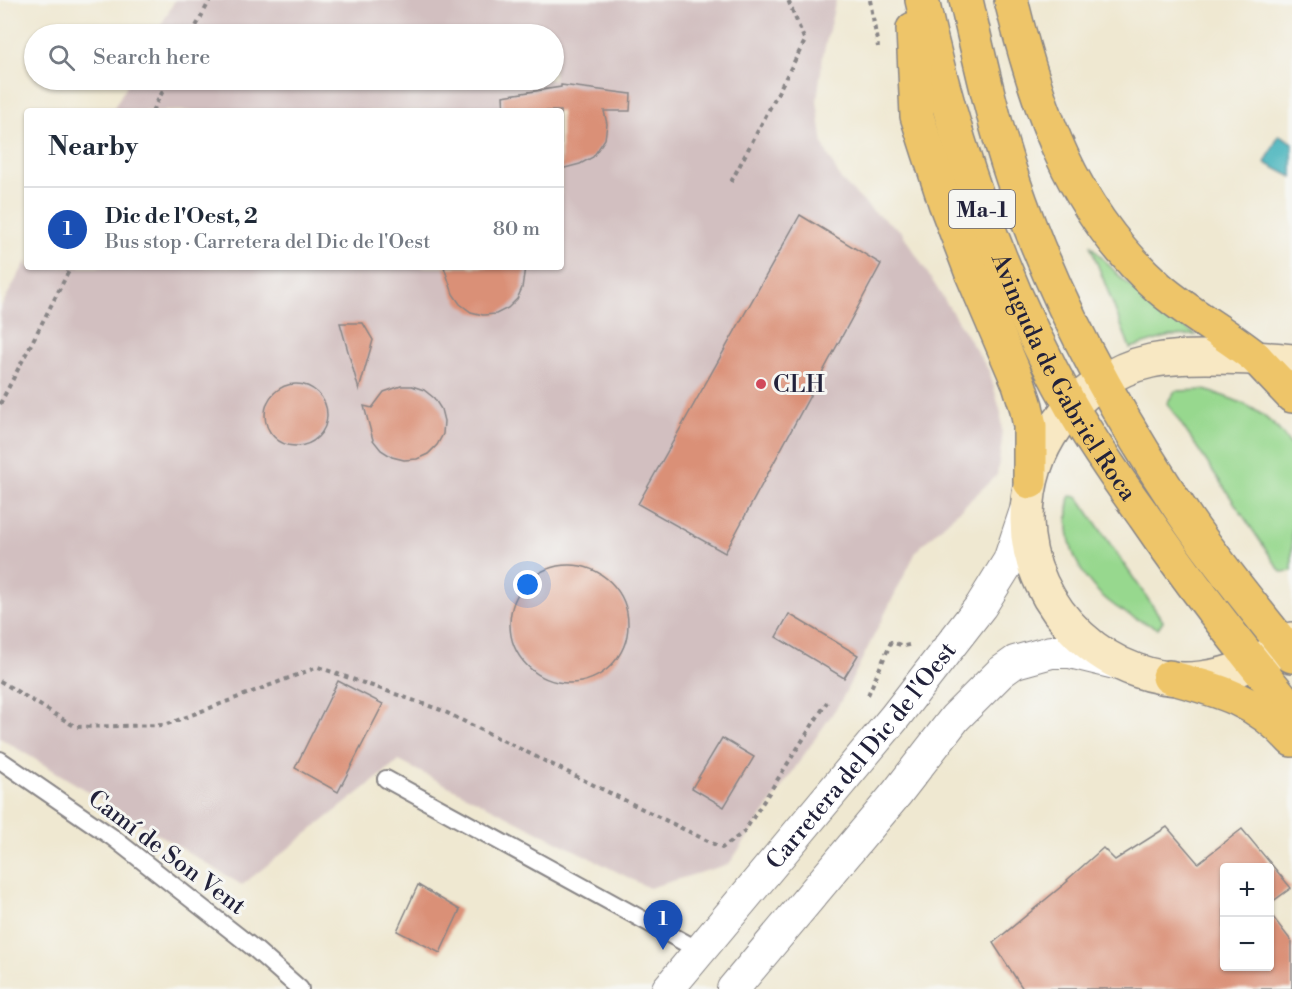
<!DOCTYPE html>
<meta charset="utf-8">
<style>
:root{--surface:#fff;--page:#f6f6f7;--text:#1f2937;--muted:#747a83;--line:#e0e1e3;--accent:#0f766e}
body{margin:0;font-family:"Libre Bodoni",serif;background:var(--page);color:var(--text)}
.controls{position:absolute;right:18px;bottom:18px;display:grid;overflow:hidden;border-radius:6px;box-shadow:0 2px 4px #0004}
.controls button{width:54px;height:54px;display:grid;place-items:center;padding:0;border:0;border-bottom:2px solid var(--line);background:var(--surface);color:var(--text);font:30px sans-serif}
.you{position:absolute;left:528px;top:585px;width:21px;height:21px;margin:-15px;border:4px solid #fff;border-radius:50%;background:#1a73e8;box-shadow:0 0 0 9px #1a73e833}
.badge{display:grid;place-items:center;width:39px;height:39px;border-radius:50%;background:var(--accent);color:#fff;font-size:20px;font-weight:700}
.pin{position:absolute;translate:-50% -50px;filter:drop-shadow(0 2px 3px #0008)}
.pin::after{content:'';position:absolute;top:32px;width:21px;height:18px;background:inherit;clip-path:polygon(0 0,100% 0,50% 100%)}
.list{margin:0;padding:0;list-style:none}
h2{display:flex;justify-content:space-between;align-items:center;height:78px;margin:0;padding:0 24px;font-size:26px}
h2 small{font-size:20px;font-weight:400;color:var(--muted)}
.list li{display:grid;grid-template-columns:39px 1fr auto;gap:18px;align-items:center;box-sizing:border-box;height:84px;padding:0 24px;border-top:2px solid var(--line)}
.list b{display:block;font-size:22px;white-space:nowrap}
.list p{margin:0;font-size:20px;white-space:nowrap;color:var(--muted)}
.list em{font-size:20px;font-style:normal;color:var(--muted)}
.icon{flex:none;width:33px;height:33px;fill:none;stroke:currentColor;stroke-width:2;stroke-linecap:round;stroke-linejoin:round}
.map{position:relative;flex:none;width:1292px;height:989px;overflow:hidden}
.search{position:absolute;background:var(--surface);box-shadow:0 2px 4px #0004;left:24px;top:24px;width:540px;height:66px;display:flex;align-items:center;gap:15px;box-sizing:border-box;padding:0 21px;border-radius:33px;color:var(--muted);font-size:22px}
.panel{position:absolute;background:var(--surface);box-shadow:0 2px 4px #0004;left:24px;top:108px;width:540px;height:162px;border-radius:6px}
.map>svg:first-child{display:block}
.industrial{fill:#d2bfc0}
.green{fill:#97d88e;stroke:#5c7d64;stroke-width:1.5}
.water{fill:#42b2bb;stroke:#326a7b;stroke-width:1.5}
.building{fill:#da9077}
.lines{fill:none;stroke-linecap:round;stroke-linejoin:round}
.lane-casing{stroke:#888586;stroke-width:20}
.street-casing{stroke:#888586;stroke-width:34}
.secondary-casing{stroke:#888586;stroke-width:36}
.primary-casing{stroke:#888586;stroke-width:36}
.highway-casing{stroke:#888586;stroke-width:36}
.path{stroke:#888586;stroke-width:4;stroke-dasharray:4.5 4.5;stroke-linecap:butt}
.lane{stroke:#fff;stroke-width:16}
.street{stroke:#fff;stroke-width:32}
.secondary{stroke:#f8e8c3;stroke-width:33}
.primary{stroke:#eec569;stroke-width:33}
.highway{stroke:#eec569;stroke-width:33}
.poi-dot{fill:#d1495b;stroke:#f6f6f2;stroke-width:2}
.labels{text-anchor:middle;stroke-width:6;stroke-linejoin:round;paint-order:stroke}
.shield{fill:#f6f6f2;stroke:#626272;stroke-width:1.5}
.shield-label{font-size:22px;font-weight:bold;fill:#22223b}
.street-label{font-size:24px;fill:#22223b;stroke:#f6f6f2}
.poi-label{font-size:24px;fill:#22223b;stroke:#f6f6f2;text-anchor:start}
</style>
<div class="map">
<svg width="1292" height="989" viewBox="0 0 1292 989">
<rect width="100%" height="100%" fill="#f6f6f2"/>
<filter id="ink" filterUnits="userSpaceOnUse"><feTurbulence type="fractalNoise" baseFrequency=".0167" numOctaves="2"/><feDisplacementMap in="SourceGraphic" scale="12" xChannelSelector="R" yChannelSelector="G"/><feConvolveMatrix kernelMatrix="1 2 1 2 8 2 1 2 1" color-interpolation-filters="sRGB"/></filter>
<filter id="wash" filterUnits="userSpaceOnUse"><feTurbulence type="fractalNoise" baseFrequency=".008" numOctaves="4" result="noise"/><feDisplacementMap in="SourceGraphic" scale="24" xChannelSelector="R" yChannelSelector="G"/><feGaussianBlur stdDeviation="1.35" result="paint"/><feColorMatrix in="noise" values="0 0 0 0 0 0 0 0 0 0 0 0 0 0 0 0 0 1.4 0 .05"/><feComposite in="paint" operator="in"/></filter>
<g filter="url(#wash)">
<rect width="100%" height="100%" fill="#efe8d1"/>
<polygon class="industrial" points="175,0 836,0 823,55 817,101 823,145 841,180 874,212 901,231 989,371 1001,413 1002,441 997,475 917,550 841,701 729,864 649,888 399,761 242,885 0,738 0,308 27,260 27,267 561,267 561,111 112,111 130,80 554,80 554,34 156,34"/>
<g class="green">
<polygon points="1090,245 1122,279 1145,299 1196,335 1170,336 1130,348"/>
<path d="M1204 390C1243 401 1269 412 1292 447V571L1281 572 1167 403 1175 391Z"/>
<path d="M1070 496 1078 497 1163 621 1158 628C1099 607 1057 562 1070 496Z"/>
</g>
<polygon class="water" points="1279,135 1292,142 1292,177 1265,163"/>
<g id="blocks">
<g class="building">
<polygon points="561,85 631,94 630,111 604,111 607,124 605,139 593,157 580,164 561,169 561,111 504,111 503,96 561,87"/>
<polygon points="800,215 881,264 725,553 638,504"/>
<polygon points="444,267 525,267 522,288 517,299 508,308 496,314 483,315 471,312 460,304 453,294"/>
<polygon points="340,323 363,323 373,340 359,390"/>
<circle cx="296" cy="415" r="31"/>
<polygon points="401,386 412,386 424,390 434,398 441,409 444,421 443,434 437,445 428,454 417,459 404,460 392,457 381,450 373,440 364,406 372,408 384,392"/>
<circle cx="569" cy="624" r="59"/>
<polygon points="789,614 858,655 844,678 776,637"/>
<polygon points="338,681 383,704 338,792 295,768"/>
<polygon points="722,738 754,757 724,807 692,788"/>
<polygon points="1167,827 1198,863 1242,829 1291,888 1269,904 1269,867 1224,867 1224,966 1269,966 1269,912 1292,942 1292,989 1023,989 993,943 1068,881 1067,880 1103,848 1115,860"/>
<polygon points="418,885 460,910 440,953 397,931"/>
</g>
</g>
</g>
<g filter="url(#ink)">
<use href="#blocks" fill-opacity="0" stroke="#888586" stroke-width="1.5"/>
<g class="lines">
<g class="lane-casing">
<g id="lane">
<polyline points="0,760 112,837 256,950 300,989"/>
<polyline points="386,779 700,951"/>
</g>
</g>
<g class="street-casing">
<g id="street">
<path id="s1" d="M668 989 894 718 981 606 1009 561 1027 507"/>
<polyline points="733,989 897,793 955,718 1001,672 1015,662 1051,652 1070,652 1119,664"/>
</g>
</g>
<g class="secondary-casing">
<path id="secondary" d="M1292 361C1263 358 1235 357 1206 357 1187 357 1170 357 1151 361 1113 369 1078 394 1056 426 1036 454 1027 486 1027 520 1027 608 1111 689 1201 678 1235 674 1265 660 1292 639"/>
</g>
<g class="primary-casing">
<polyline id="primary" points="1255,357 1292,396"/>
</g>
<g class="highway-casing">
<g id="highway">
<path id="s2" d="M922 0C953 141 1000 280 1071 406 1093 444 1118 480 1144 516 1190 583 1240 647 1292 710"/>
<path d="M966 0C980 61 993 121 1013 180 1053 298 1117 416 1187 519 1219 566 1257 611 1292 656"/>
<path d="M1011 0C1038 110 1071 210 1159 288 1189 314 1224 332 1255 357"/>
<polyline points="913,29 917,116 945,203 972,274 1019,384 1026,406 1030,426 1030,482"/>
<path d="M1169 677C1218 690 1257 700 1292 740"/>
</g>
</g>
<g class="path">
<polyline points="870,0 878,47"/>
<polyline points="192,34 210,0"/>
<polyline points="152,111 169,80"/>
<polyline points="731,182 805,41 788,0"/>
<polyline points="0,404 71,267"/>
<polyline points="0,681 76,727 165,725 318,667 441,710 722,848 744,832 827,702"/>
<polyline points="868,695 891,642 904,646 909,645"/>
</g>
<use href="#lane" class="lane"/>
<use href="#street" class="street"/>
<use href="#secondary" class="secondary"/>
<use href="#primary" class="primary"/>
<use href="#highway" class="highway"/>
</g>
</g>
<circle class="poi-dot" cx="761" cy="384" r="6"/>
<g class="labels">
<rect class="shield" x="949" y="190" width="66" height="38" rx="4.5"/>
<g class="shield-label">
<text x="982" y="217">Ma-1</text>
</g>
<g class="street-label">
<text dy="8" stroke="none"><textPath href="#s2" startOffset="405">Avinguda de Gabriel Roca</textPath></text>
<text dy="8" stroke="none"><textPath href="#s1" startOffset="303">Carretera del Dic de l'Oest</textPath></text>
<text transform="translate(167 852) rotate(37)" y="8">Camí de Son Vent</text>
</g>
<g class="poi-label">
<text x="773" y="392">CLH</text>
</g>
</g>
</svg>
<div class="controls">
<button>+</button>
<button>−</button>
</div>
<div class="you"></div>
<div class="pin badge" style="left:663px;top:950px;background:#1a4fb4">1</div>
<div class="search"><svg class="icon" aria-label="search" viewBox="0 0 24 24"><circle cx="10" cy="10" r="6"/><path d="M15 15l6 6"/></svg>Search here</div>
<section class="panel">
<h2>Nearby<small></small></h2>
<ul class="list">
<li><span class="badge" style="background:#1a4fb4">1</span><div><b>Dic de l'Oest, 2</b><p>Bus stop · Carretera del Dic de l'Oest</p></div><em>80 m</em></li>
</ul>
</section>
</div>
